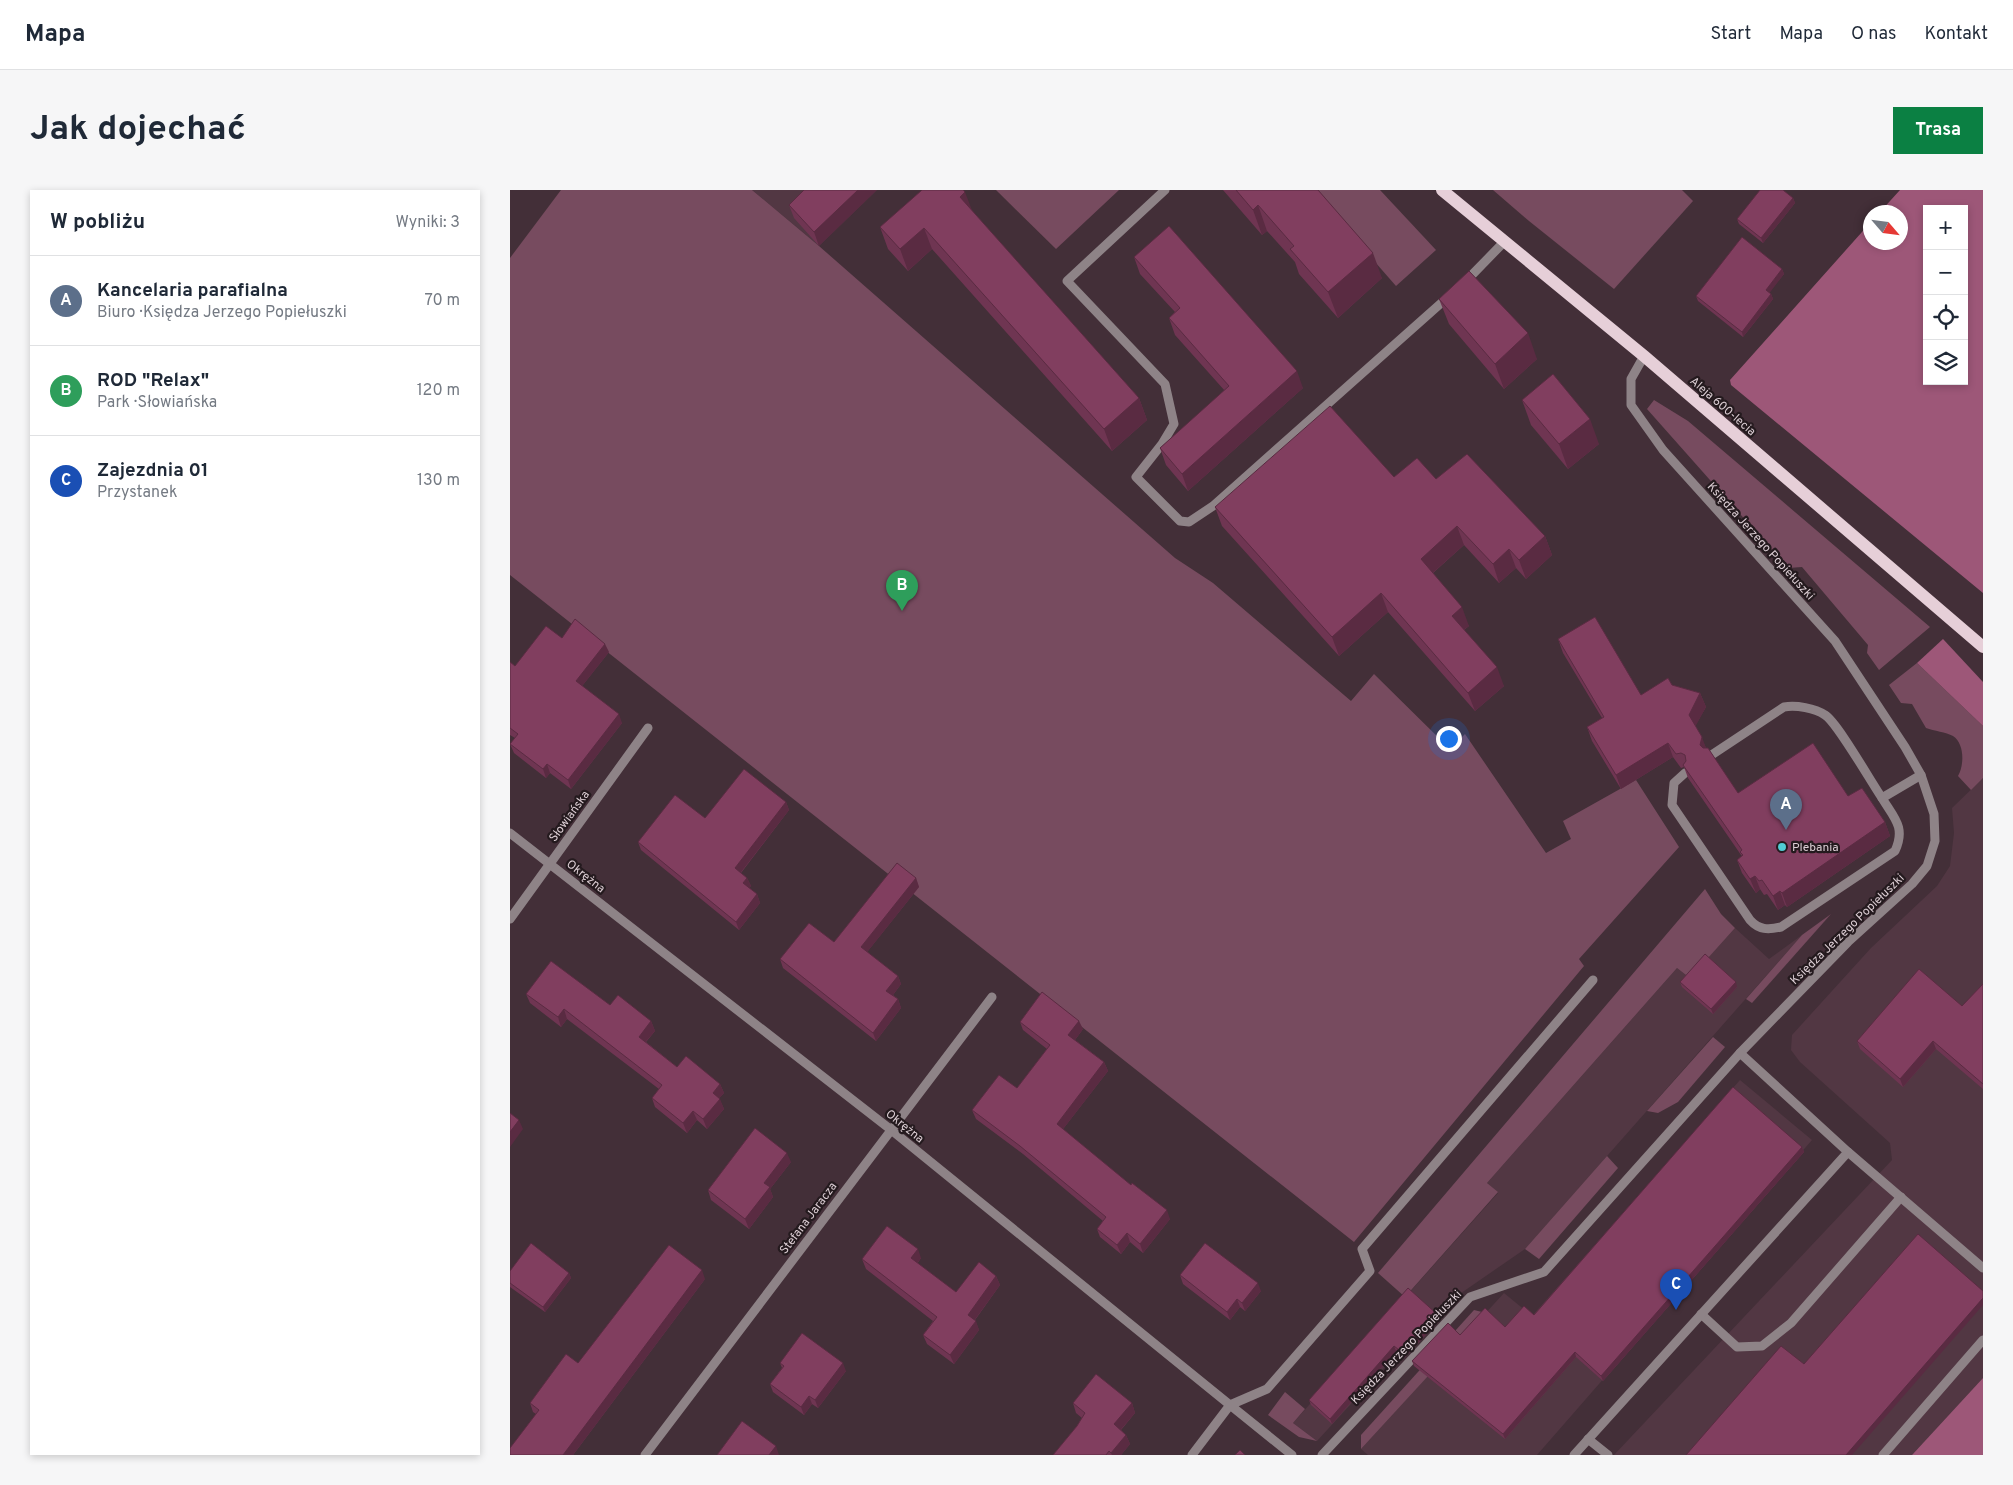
<!DOCTYPE html>
<html lang="pl">
<meta charset="utf-8">
<style>
:root{--surface:#fff;--page:#f6f6f7;--text:#1f2937;--muted:#747a83;--line:#e0e1e3;--accent:#0b8043}
body{margin:0;font-family:Overpass,sans-serif;background:var(--page);color:var(--text)}
.controls{position:absolute;right:15px;top:15px;display:grid;overflow:hidden;border-radius:0px;box-shadow:0 2px 8px #0003}
.controls button{width:45px;height:45px;display:grid;place-items:center;padding:0;border:0;border-bottom:1px solid var(--line);background:var(--surface);color:var(--text);font:25px sans-serif}
.compass{position:absolute;left:1353px;top:15px;width:45px;height:45px;border-radius:50%;background:var(--surface);box-shadow:0 2px 8px #0003;rotate:118deg}
.you{position:absolute;left:938px;top:548px;width:18px;height:18px;margin:-12px;border:4px solid #fff;border-radius:50%;background:#1a73e8;box-shadow:0 0 0 8px #1a73e833}
.badge{display:grid;place-items:center;width:32px;height:32px;border-radius:50%;background:var(--accent);color:#fff;font-size:16px;font-weight:700}
.pin{position:absolute;translate:-50% -41px;filter:drop-shadow(0 1px 2px #0008)}
.pin::after{content:'';position:absolute;top:26px;width:18px;height:15px;background:inherit;clip-path:polygon(0 0,100% 0,50% 100%)}
.list{margin:0;padding:0;list-style:none}
h2{display:flex;justify-content:space-between;align-items:center;height:65px;margin:0;padding:0 20px;font-size:21px}
h2 small{font-size:16px;font-weight:400;color:var(--muted)}
.list li{display:grid;grid-template-columns:32px 1fr auto;gap:15px;align-items:center;box-sizing:border-box;height:90px;padding:0 20px;border-top:1px solid var(--line)}
.list b{display:block;font-size:19px;white-space:nowrap}
.list p{margin:0;font-size:16px;white-space:nowrap;color:var(--muted)}
.list em{font-size:16px;font-style:normal;color:var(--muted)}
.icon{flex:none;width:28px;height:28px;fill:none;stroke:currentColor;stroke-width:2;stroke-linecap:round;stroke-linejoin:round}
.map{position:relative;flex:none;width:1473px;height:1265px;overflow:hidden;border-radius:0px}
header{display:flex;align-items:center;gap:30px;box-sizing:border-box;height:70px;padding:0 25px;background:var(--surface);border-bottom:1px solid var(--line)}
header strong{font-size:24px}
nav{display:flex;gap:28px;margin-inline-start:auto;font-size:18px}
.intro{display:flex;align-items:center;justify-content:space-between;box-sizing:border-box;height:120px;padding:0 30px}
h1{margin:0;font-size:35px}
.button{padding:12px 22px;border-radius:0px;background:var(--accent);color:#fff;font-size:18px;font-weight:700}
main{display:flex;gap:30px;padding:0 30px}
aside{flex:1;background:var(--surface);border-radius:0px;box-shadow:0 2px 8px #0003}
.map>svg:first-child{display:block}
.built{fill:#523743}
.green{fill:#774b5f}
.forest{fill:#9d5778;fill-rule:evenodd}
.lines{fill:none;stroke-linecap:round;stroke-linejoin:round}
.minor{stroke:#8e8387;stroke-width:9}
.major{stroke:#e6cfd8;stroke-width:12}
.wall{fill:#6f3552}
.shaded-wall{fill:#5a2b42}
.building{fill:#813e5f;stroke:#5a2b42}
.poi-dot{fill:#51ccd4;stroke:#241a1e;stroke-width:2}
.labels{text-anchor:middle;stroke-width:4.5;stroke-linejoin:round;paint-order:stroke}
.street-label{font-size:12px;fill:#ddcfd5;stroke:#241a1e}
.poi-label{font-size:12px;fill:#ddcfd5;stroke:#241a1e;text-anchor:start}
</style>
<header>
<strong>Mapa</strong>
<nav><a>Start</a><a>Mapa</a><a>O nas</a><a>Kontakt</a></nav>
</header>
<div class="intro"><h1>Jak dojechać</h1><a class="button">Trasa</a></div>
<main>
<aside>
<h2>W pobliżu<small>Wyniki: 3</small></h2>
<ul class="list">
<li><span class="badge" style="background:#5c6f8a">A</span><div><b>Kancelaria parafialna</b><p>Biuro · Księdza Jerzego Popiełuszki</p></div><em>70 m</em></li>
<li><span class="badge" style="background:#2e9e5b">B</span><div><b>ROD &quot;Relax&quot;</b><p>Park · Słowiańska</p></div><em>120 m</em></li>
<li><span class="badge" style="background:#1a4fb4">C</span><div><b>Zajezdnia 01</b><p>Przystanek</p></div><em>130 m</em></li>
</ul>
</aside>
<div class="map">
<svg width="1473" height="1265" viewBox="0 0 1473 1265">
<rect width="100%" height="100%" fill="#432f38"/>
<g class="built">
<polygon points="242,0 367,0 309,56"/>
<polygon points="1473,588 1473,1188 1402,1265 1104,1265 1382,970 1380,953 1290,872 1281,860 1282,845 1361,758 1427,696 1440,676 1444,643 1442,618"/>
<polygon points="1225,738 1259,769 1292,745 1015,1059 928,1119 807,1251 783,1233 988,1003 977,993 1167,778 1180,787"/>
<polygon points="1230,890 1302,950 1027,1265 858,1265 851,1259 994,1103 1022,1126"/>
</g>
<g class="green">
<polygon points="51,0 242,0 309,56 665,368 703,393 841,511 864,484 940,559 955,544 1036,663 1061,649 1053,631 1126,590 1169,657 1069,769 1074,776 844,1052 0,385 0,68"/>
<polygon points="486,0 609,0 546,59"/>
<polygon points="802,0 870,0 926,60 886,96"/>
<polygon points="983,0 1172,0 1183,11 1104,99 1019,31"/>
<polygon points="1144,210 1178,231 1420,437 1369,480 1357,463 1358,455 1292,377 1278,378 1137,219"/>
<path d="M1407 473 1473 536V588L1461 600 1448 586C1454 576 1455 554 1443 546 1436 542 1424 541 1416 538L1402 514 1391 513 1379 495Z"/>
<polygon points="1195,699 1211,724 1225,738 1180,788 1167,778 977,993 988,1002 895,1107 868,1083"/>
<polygon points="1321,724 1242,813 1236,809 1292,745"/>
<polygon points="1203,847 1215,857 1168,912 1148,923 1137,921"/>
<polygon points="1097,966 1108,978 1029,1069 1015,1059"/>
<polygon points="964,1120 976,1123 851,1259 851,1245"/>
<polygon points="775,1202 795,1219 783,1233 807,1251 789,1247 758,1225"/>
</g>
<g class="forest">
<path d="M1390 0H1473V403L1221 195 1220 190 1360 33V52H1390V22H1370ZM1417 19H1454V191H1417Z"/>
<polygon points="1433,449 1473,492 1473,536 1407,473"/>
<polygon points="1473,1188 1473,1265 1402,1265"/>
</g>
<g class="lines">
<g class="minor">
<polyline points="655,0 557,91 655,194 664,234 652,254 626,287 670,331 679,332 703,316 938,107"/>
<polyline points="956,91 994,52"/>
<path d="M1200 566 1274 517C1286 515 1305 518 1315 525 1327 532 1361 592 1372 608"/>
<path d="M1175 583 1164 593 1162 615 1240 730C1249 740 1258 740 1271 737L1385 661C1396 637 1384 628 1372 608L1411 585"/>
<polyline points="0,643 380,939 720,1215 682,1265"/>
<polyline points="0,729 138,538"/>
<polyline points="1338,962 1473,1078"/>
<polyline points="1191,1124 1227,1157 1252,1156 1281,1133 1391,1007"/>
<polyline points="1078,1249 1098,1265"/>
<polyline points="135,1265 482,807"/>
<polyline points="782,1265 720,1215 757,1199 860,1081 852,1059 1083,790"/>
<polyline points="812,1265 960,1107 1034,1082 1230,863 1338,752 1402,694 1417,676 1425,651 1424,624 1411,585 1395,557 1325,451 1153,260 1121,215 1121,189 1134,166"/>
<polyline points="1064,1265 1338,962 1230,863"/>
<polyline points="1373,1265 1473,1150"/>
</g>
<polyline class="major" points="932,0 1134,166 1473,457"/>
</g>
<g class="wall">
<polygon points="294,0 309,56 284,28 279,15"/>
<polygon points="713,0 808,0 872,88 828,128 789,84 785,72 757,41 752,45"/>
<polygon points="1283,8 1285,13 1253,53 1229,34 1227,29"/>
<polygon points="462,21 629,208 637,230 602,261 422,59 398,81 378,59 370,37"/>
<polygon points="624,67 793,198 678,301 656,275 650,258 715,201 665,145 659,128 665,122 630,84"/>
<polygon points="1272,79 1274,84 1259,102 1261,104 1263,109 1233,147 1188,111 1186,106"/>
<polygon points="929,109 1027,169 994,199 939,134"/>
<polygon points="1012,210 1089,254 1058,279 1021,235"/>
<polygon points="884,287 926,289 1035,346 1042,365 1016,389 1006,378 989,393 954,355 923,383 959,436 954,440 994,496 965,521 878,422 829,466 712,336 705,317"/>
<polygon points="52,448 99,462 72,496 112,533 61,599 40,583 36,588 4,563 0,554 5,548 0,545 0,472 5,476"/>
<polygon points="1048,449 1131,505 1162,495 1190,503 1196,517 1185,536 1196,558 1228,603 1338,606 1375,632 1380,646 1277,717 1275,715 1268,720 1257,704 1254,705 1250,699 1246,703 1232,683 1227,670 1232,666 1231,665 1178,588 1174,577 1171,578 1163,567 1111,599 1082,551 1077,537 1092,528 1053,463"/>
<polygon points="276,612 279,620 231,683 237,688 241,696 239,698 247,704 250,713 229,740 131,660 128,652 195,628"/>
<polygon points="406,688 409,697 357,762 388,786 391,794 383,805 388,809 391,818 366,851 273,778 270,769 324,752"/>
<polygon points="1170,792 1227,797 1203,824 1172,797"/>
<polygon points="1473,794 1473,899 1426,859 1393,897 1350,859 1347,851 1452,816"/>
<polygon points="16,804 100,815 141,831 145,841 136,852 167,877 210,894 214,903 209,908 214,919 197,939 187,930 177,943 145,917 142,908 149,899 57,829 51,837 20,813"/>
<polygon points="510,832 573,839 565,850 594,872 598,881 553,939 660,1029 633,1063 620,1052 611,1064 590,1047 587,1039 593,1031 513,964 466,929 462,920 507,898 537,859 513,840"/>
<polygon points="1292,957 1294,962 1093,1191 1066,1167 995,1249 904,1176 902,1171 950,1145 995,1137 1024,1125"/>
<polygon points="281,972 260,999 263,1007 239,1039 201,1010 198,1000"/>
<polygon points="411,1068 407,1074 446,1102 486,1086 490,1095 465,1130 469,1140 444,1174 417,1154 413,1145 423,1131 356,1079 352,1069"/>
<polygon points="0,1081 59,1083 61,1088 35,1122 0,1097"/>
<polygon points="670,1085 751,1101 735,1121 730,1117 720,1130 673,1094"/>
<polygon points="195,1089 63,1265 0,1265 26,1224 23,1222 20,1213 68,1173"/>
<polygon points="928,1125 930,1130 894,1168 886,1161 822,1234 801,1215 799,1210"/>
<polygon points="270,1173 336,1181 308,1218 302,1214 294,1225 263,1202 260,1194 272,1178"/>
<polygon points="563,1213 622,1213 625,1223 611,1240 616,1245 620,1254 611,1265 543,1265 567,1236 572,1228 566,1223"/>
</g>
<g class="shaded-wall">
<polygon points="348,0 367,0 309,56 304,42"/>
<polygon points="455,2 463,23 450,7"/>
<polygon points="1283,8 1285,13 1253,53 1251,48"/>
<polygon points="748,15 757,41 752,45 743,20"/>
<polygon points="414,38 422,59 398,81 390,59"/>
<polygon points="863,63 872,88 828,128 818,102"/>
<polygon points="1272,79 1274,84 1258,105 1256,100"/>
<polygon points="1261,104 1263,109 1233,147 1232,142"/>
<polygon points="1018,143 1027,169 994,199 985,174"/>
<polygon points="787,181 793,198 678,301 672,284"/>
<polygon points="629,208 637,230 602,261 594,239"/>
<polygon points="1080,229 1089,254 1058,279 1049,254"/>
<polygon points="947,336 954,355 918,387 911,369"/>
<polygon points="1035,346 1042,365 1016,389 1009,370"/>
<polygon points="999,359 1006,378 989,393 983,374"/>
<polygon points="871,403 878,422 829,466 822,447"/>
<polygon points="952,417 959,436 948,444 942,426"/>
<polygon points="95,454 99,462 69,500 66,491"/>
<polygon points="987,477 994,496 965,521 958,503"/>
<polygon points="1190,503 1196,517 1184,539 1179,525"/>
<polygon points="109,524 112,533 61,599 58,590"/>
<polygon points="1192,547 1197,561 1190,555"/>
<polygon points="1158,553 1163,567 1111,599 1106,585"/>
<polygon points="37,574 40,583 36,588 33,579"/>
<polygon points="276,612 279,620 228,686 225,678"/>
<polygon points="1375,632 1380,646 1277,717 1272,703"/>
<polygon points="1245,686 1250,699 1246,703 1240,689"/>
<polygon points="237,688 241,696 237,702 233,693"/>
<polygon points="406,688 409,697 354,766 351,757"/>
<polygon points="1270,701 1275,715 1268,720 1263,706"/>
<polygon points="247,704 250,713 229,740 226,732"/>
<polygon points="388,786 391,794 380,809 376,801"/>
<polygon points="1226,792 1227,797 1203,824 1201,819"/>
<polygon points="388,809 391,818 366,851 363,843"/>
<polygon points="54,819 57,829 51,837 48,827"/>
<polygon points="141,831 145,841 132,856 129,847"/>
<polygon points="569,831 573,839 562,854 558,845"/>
<polygon points="1423,851 1426,859 1393,897 1390,889"/>
<polygon points="594,872 598,881 550,943 547,934"/>
<polygon points="210,894 214,903 206,912 203,903"/>
<polygon points="210,909 214,919 197,939 193,929"/>
<polygon points="183,921 187,930 177,943 173,933"/>
<polygon points="9,930 13,939 0,957 0,942"/>
<polygon points="1292,957 1294,962 1093,1191 1091,1186"/>
<polygon points="277,963 281,972 260,999 263,1007 239,1039 235,1029 254,993"/>
<polygon points="657,1020 660,1029 633,1063 630,1054"/>
<polygon points="617,1043 620,1052 611,1064 607,1055"/>
<polygon points="408,1059 411,1068 404,1078 401,1068"/>
<polygon points="192,1080 195,1089 63,1265 53,1265"/>
<polygon points="59,1083 61,1088 35,1122 33,1117"/>
<polygon points="486,1086 490,1095 461,1135 458,1125"/>
<polygon points="748,1093 751,1101 735,1121 732,1113"/>
<polygon points="1473,1108 1473,1115 1342,1265 1336,1265"/>
<polygon points="727,1109 730,1117 720,1130 717,1122"/>
<polygon points="928,1125 930,1130 894,1168 893,1163"/>
<polygon points="466,1131 469,1140 444,1174 440,1165"/>
<polygon points="884,1156 886,1161 822,1234 820,1229"/>
<polygon points="1065,1162 1066,1167 995,1249 993,1244"/>
<polygon points="333,1173 336,1181 308,1218 305,1210"/>
<polygon points="299,1206 302,1214 294,1225 291,1217"/>
<polygon points="622,1213 625,1223 607,1244 604,1234"/>
<polygon points="616,1245 620,1254 611,1265 602,1265 601,1263"/>
<polygon points="266,1256 269,1265 259,1265"/>
</g>
<g class="building">
<polygon points="294,0 348,0 304,42 279,15"/>
<polygon points="412,0 453,0 455,2 450,7 629,208 594,239 414,38 390,59 370,37"/>
<polygon points="726,0 808,0 863,63 818,102 780,59 784,56 748,15 743,20"/>
<polygon points="1250,0 1273,0 1283,8 1251,48 1227,29"/>
<polygon points="659,36 787,181 672,284 650,258 719,196 659,128 670,118 624,67"/>
<polygon points="1232,47 1272,79 1256,100 1261,104 1232,142 1186,106"/>
<polygon points="959,81 1018,143 985,174 929,109"/>
<polygon points="1043,184 1080,229 1049,254 1012,210"/>
<polygon points="820,216 884,287 907,268 926,289 957,264 1035,346 1009,370 999,359 983,374 947,336 911,369 952,417 942,426 987,477 958,503 871,403 822,447 705,317"/>
<polygon points="1085,427 1131,505 1158,488 1162,495 1190,503 1179,525 1192,547 1190,555 1193,558 1198,558 1228,603 1303,553 1338,606 1352,598 1375,632 1272,703 1270,701 1263,706 1252,690 1249,691 1245,686 1240,689 1227,670 1233,665 1230,662 1232,660 1173,575 1176,571 1175,565 1171,563 1166,564 1158,553 1106,585 1077,537 1094,527 1048,449"/>
<polygon points="65,429 95,454 66,491 109,524 58,590 37,574 33,579 0,554 8,544 0,538 0,472 5,476 36,436 52,448"/>
<polygon points="234,579 276,612 225,678 237,688 233,693 247,704 226,732 128,652 165,605 195,628"/>
<polygon points="387,673 406,688 351,757 388,786 376,801 388,809 363,843 270,769 299,733 324,752"/>
<polygon points="1195,764 1226,792 1201,819 1170,792"/>
<polygon points="41,771 100,815 108,805 141,831 129,847 167,877 176,866 210,894 203,903 210,909 193,929 183,921 173,933 142,908 152,895 54,819 48,827 16,804"/>
<polygon points="1409,779 1452,816 1473,794 1473,894 1423,851 1390,889 1347,851"/>
<polygon points="532,802 569,831 558,845 594,872 547,934 621,995 622,993 657,1020 630,1054 617,1043 607,1055 587,1039 596,1027 510,956 462,920 489,885 507,898 540,855 510,832"/>
<polygon points="1223,897 1292,957 1091,1186 1065,1162 993,1244 902,1171 938,1133 950,1145 975,1118 995,1137 1014,1116 1024,1125"/>
<polygon points="0,923 9,930 0,942"/>
<polygon points="245,938 277,963 254,993 260,997 235,1029 198,1000"/>
<polygon points="377,1036 408,1059 401,1068 446,1102 469,1072 486,1086 458,1125 466,1131 440,1165 413,1145 427,1127 352,1069"/>
<polygon points="1408,1044 1473,1101 1473,1108 1336,1265 1176,1265 1271,1156 1294,1174"/>
<polygon points="21,1053 59,1083 33,1117 0,1093 0,1081"/>
<polygon points="695,1053 748,1093 732,1113 727,1109 717,1122 670,1085"/>
<polygon points="159,1055 192,1080 53,1265 0,1265 0,1258 29,1220 20,1213 56,1164 68,1173"/>
<polygon points="898,1098 928,1125 893,1163 884,1156 820,1229 799,1210"/>
<polygon points="292,1143 333,1173 305,1210 299,1206 291,1217 260,1194 274,1176 270,1173"/>
<polygon points="586,1184 622,1213 604,1234 616,1245 601,1263 599,1261 596,1265 543,1265 567,1236 575,1223 563,1213"/>
<polygon points="232,1231 266,1256 259,1265 207,1265"/>
<polygon points="730,1260 735,1265 725,1265"/>
</g>
<circle class="poi-dot" cx="1272" cy="657" r="5"/>
<g class="labels">
<g class="street-label">
<text transform="translate(1213 216) rotate(41)" y="4">Aleja 600-lecia</text>
<text transform="translate(1251 351) rotate(48)" y="4">Księdza Jerzego Popiełuszki</text>
<text transform="translate(59 626) rotate(-54)" y="4">Słowiańska</text>
<text transform="translate(76 686) rotate(38)" y="4">Okrężna</text>
<text transform="translate(1337 739) rotate(-44)" y="4">Księdza Jerzego Popiełuszki</text>
<text transform="translate(395 936) rotate(39)" y="4">Okrężna</text>
<text transform="translate(298 1028) rotate(-53)" y="4">Stefana Jaracza</text>
<text transform="translate(896 1157) rotate(-46)" y="4">Księdza Jerzego Popiełuszki</text>
</g>
<g class="poi-label">
<text x="1282" y="661">Plebania</text>
</g>
</g>
</svg>
<div class="controls">
<button>+</button>
<button>−</button>
<button><svg class="icon" aria-label="locate" viewBox="0 0 24 24"><circle cx="12" cy="12" r="6"/><path d="M12 2v4M12 18v4M2 12h4M18 12h4"/></svg></button>
<button><svg class="icon" aria-label="layers" viewBox="0 0 24 24"><path d="M12 4l9 5-9 5-9-5zM3 14l9 5 9-5"/></svg></button>
</div>
<svg class="compass" viewBox="-18 -18 36 36"><path d="M0-13l5 13h-10z" fill="#e53935"/><path d="M0 13l5-13h-10z" fill="#747a83"/></svg>
<div class="you"></div>
<div class="pin badge" style="left:1276px;top:640px;background:#5c6f8a">A</div>
<div class="pin badge" style="left:392px;top:421px;background:#2e9e5b">B</div>
<div class="pin badge" style="left:1166px;top:1120px;background:#1a4fb4">C</div>
</div>
</main>
